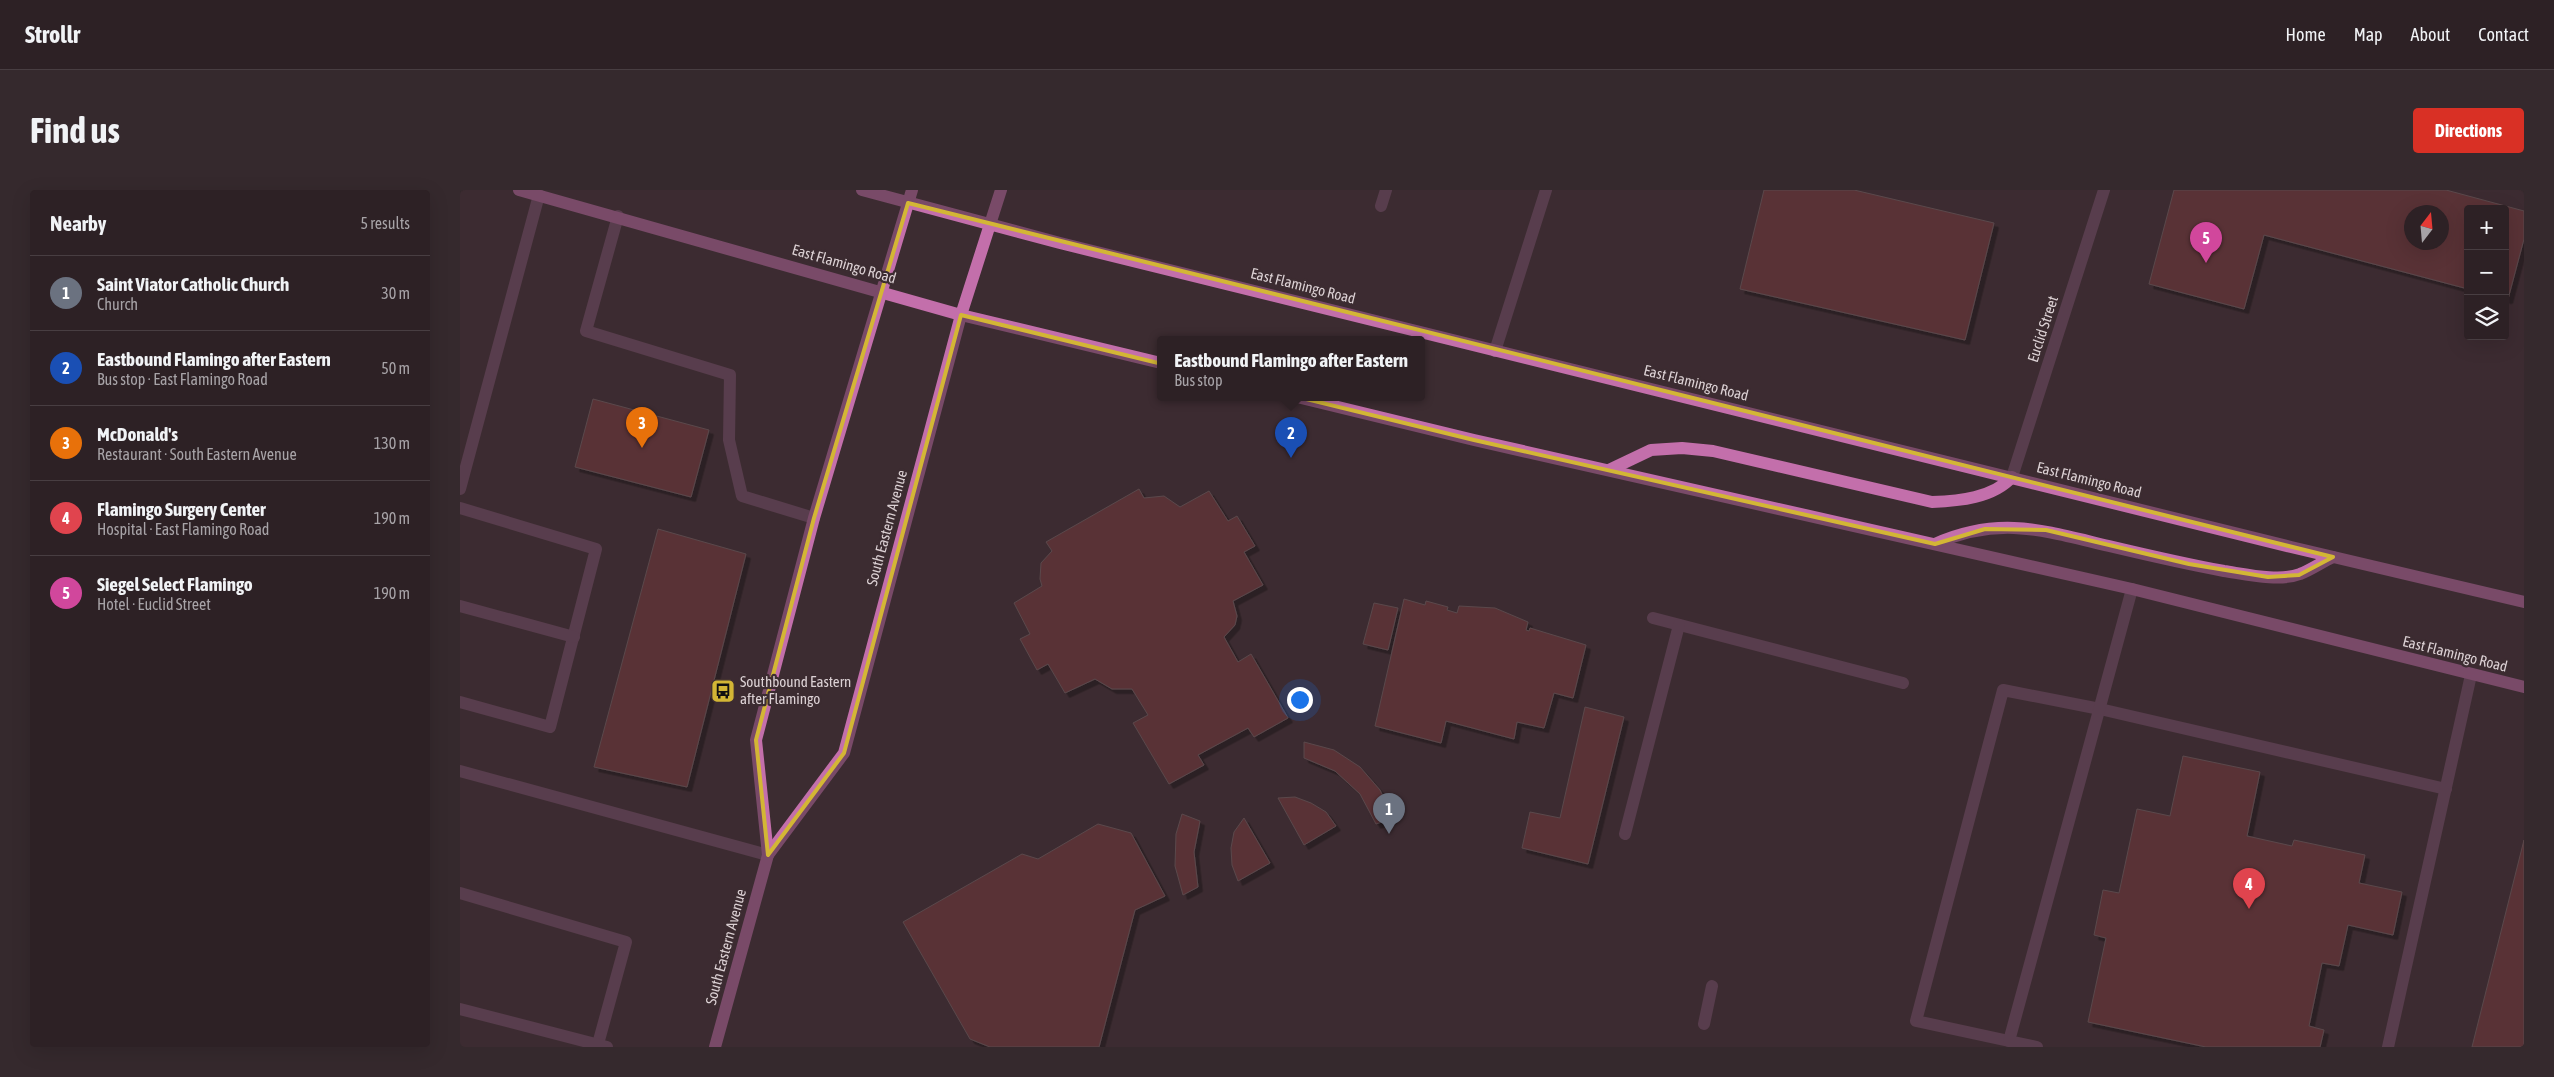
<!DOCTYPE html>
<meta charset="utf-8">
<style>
:root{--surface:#2d2125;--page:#35292d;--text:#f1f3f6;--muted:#a7a3a7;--line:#483e42;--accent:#d93025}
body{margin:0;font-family:"Asap Condensed",sans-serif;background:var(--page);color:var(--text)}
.controls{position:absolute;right:15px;top:15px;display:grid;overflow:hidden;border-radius:5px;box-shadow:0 5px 20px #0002}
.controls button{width:45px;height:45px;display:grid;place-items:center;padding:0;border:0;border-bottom:1px solid var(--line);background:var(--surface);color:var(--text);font:25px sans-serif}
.compass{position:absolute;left:1944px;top:15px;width:45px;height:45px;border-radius:50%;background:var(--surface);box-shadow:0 5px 20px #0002;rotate:16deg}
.you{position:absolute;left:839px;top:509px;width:18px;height:18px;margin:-12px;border:4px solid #fff;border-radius:50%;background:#1a73e8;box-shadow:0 0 0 8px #1a73e833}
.badge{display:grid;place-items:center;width:32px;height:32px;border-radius:50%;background:var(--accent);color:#fff;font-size:16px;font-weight:700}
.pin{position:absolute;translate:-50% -41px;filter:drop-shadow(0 1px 2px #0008)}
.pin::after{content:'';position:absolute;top:26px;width:18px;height:15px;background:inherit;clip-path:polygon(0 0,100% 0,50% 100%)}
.popup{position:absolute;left:697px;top:146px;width:268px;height:65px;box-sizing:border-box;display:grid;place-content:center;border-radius:5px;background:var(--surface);filter:drop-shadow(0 1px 4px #0005);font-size:16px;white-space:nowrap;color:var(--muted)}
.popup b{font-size:19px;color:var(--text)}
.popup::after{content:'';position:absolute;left:50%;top:100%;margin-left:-10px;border:10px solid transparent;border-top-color:var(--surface)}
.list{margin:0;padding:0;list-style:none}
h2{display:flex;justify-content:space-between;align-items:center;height:65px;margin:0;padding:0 20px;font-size:21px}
h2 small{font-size:16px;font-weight:400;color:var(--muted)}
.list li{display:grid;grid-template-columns:32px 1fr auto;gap:15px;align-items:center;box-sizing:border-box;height:75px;padding:0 20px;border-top:1px solid var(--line)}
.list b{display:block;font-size:19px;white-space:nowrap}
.list p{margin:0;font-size:16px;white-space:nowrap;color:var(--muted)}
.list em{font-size:16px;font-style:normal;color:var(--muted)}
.icon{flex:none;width:28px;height:28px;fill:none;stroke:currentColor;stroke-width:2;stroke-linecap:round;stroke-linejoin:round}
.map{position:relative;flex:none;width:2064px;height:857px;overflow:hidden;border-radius:5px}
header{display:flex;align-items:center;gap:30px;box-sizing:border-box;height:70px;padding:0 25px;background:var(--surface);border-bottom:1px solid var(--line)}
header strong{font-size:24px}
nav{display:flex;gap:28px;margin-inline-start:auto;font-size:18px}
.intro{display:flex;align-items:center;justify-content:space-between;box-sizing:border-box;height:120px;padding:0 30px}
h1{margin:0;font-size:35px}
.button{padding:12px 22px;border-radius:5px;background:var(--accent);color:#fff;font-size:18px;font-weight:700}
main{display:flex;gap:30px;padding:0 30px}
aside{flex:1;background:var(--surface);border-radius:5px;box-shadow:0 5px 20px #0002}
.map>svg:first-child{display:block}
.building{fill:#7b3a3e;stroke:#7f6b6b;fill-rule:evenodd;filter:url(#shadow)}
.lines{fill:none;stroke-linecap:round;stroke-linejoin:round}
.minor{stroke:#7b526f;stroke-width:12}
.major{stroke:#c36fab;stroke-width:12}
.marked{fill:none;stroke:#d3b635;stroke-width:4;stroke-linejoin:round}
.labels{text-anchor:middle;stroke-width:4.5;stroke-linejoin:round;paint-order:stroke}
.street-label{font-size:15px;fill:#dcd1d4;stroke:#3c2c31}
.poi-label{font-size:15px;fill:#dcd1d4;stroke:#3c2c31;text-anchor:start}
</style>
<header>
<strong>Strollr</strong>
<nav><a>Home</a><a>Map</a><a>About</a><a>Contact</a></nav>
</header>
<div class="intro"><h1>Find us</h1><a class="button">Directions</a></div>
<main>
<aside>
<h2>Nearby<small>5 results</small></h2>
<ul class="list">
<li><span class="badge" style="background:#6b7280">1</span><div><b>Saint Viator Catholic Church</b><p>Church</p></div><em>30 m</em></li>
<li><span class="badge" style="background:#1a4fb4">2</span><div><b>Eastbound Flamingo after Eastern</b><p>Bus stop · East Flamingo Road</p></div><em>50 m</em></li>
<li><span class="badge" style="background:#e8710a">3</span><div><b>McDonald's</b><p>Restaurant · South Eastern Avenue</p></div><em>130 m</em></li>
<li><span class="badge" style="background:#e0444e">4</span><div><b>Flamingo Surgery Center</b><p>Hospital · East Flamingo Road</p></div><em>190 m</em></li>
<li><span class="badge" style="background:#d1479c">5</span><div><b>Siegel Select Flamingo</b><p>Hotel · Euclid Street</p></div><em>190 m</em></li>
</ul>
</aside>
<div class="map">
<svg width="2064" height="857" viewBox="0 0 2064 857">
<defs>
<filter id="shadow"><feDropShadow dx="4.5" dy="4.5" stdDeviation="0" flood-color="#0009"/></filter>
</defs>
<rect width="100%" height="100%" fill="#3c2c31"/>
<g class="building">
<polygon points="1304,0 1394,0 1534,33 1505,150 1280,99"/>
<path d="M1714 0H1986L2064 21V49L2048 109H2045V19H2008V99L1804 45 1784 119 1689 94ZM1952 22H1982V52H1952Z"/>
<polygon points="133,209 249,240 231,307 115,277"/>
<polygon points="679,299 684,308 704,306 720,317 749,301 768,331 777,326 795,356 784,362 803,395 773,411 777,426 775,435 764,447 778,472 791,464 828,528 794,547 788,538 738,565 744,575 709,594 673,533 688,525 672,499 652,499 635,489 605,503 588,474 577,480 560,449 570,444 554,413 582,396 580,389 581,373 592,361 586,352"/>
<polygon points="198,339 286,364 227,597 134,577"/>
<polygon points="944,409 965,415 966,411 988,417 987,420 997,423 999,416 1035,418 1068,432 1066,440 1069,441 1070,438 1126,455 1113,508 1094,503 1084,538 1057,532 1054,549 986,531 981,553 915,536"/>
<polygon points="914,413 938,418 928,460 903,454"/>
<polygon points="1125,517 1164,527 1128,674 1062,658 1070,622 1100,628"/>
<polygon points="844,552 874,560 900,577 920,600 933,628 916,634 900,604 875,581 844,568"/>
<polygon points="1723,566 1800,582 1787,646 1832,656 1834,650 1905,665 1899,693 1942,702 1933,745 1888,735 1879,776 1862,773 1849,836 1864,840 1860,857 1746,857 1628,832 1646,748 1634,745 1643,700 1659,703 1677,619 1710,626"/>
<polygon points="835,607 851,613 866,622 876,636 844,655 818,608"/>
<polygon points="722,624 740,631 734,662 738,697 723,705 715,676 716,644"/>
<polygon points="784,628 810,673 778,691 772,675 771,658 774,642"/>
<polygon points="638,634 671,643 705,706 675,720 639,857 530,857 510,849 443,732 562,664 578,669"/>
<polygon points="2064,650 2064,857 2012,857"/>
</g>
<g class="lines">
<g class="minor">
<polyline points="921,16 926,0"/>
<polyline points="158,26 126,141 270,185 269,250 282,306 354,328"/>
<polyline points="1035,161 1086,0"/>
<polyline points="1552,287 1644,0"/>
<polyline points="0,299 79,5"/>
<polyline points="0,318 136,359 90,537 0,512"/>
<polyline points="0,416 114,447"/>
<polyline points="1193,428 1443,493"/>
<polyline points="0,581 308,665"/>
<polyline points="1165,644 1219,435"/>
<polyline points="0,703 166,752 138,854"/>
<polyline points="0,819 147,857"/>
<polyline points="1244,834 1252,796"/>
<polyline points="1549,851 1456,831 1543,500 1640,519 1986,599"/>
<polyline points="1577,857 1549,851 1672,399"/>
<polyline points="1928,857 2011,485"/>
</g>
<g class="major">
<polyline points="59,0 501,125 701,173"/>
<polyline points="402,0 600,53 1831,357 2064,412"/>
<polyline points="837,207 1014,250 1672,399 2064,497"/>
<path d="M1149 280 1191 260 1222 258 1253 261 1472 312C1499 311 1533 308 1552 287"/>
<path d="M1475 354C1540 325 1585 341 1649 356 1687 365 1726 374 1764 381 1785 384 1820 392 1840 384 1851 380 1862 372 1873 367"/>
<polyline points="308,665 384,563 501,125 541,0"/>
<polyline points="255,857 308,665 296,550 354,328 452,0"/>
</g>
</g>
<path d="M0 0H2064V857H0ZM448 13 1873 367 1839 385 1808 387 1729 374 1586 340 1525 339 1475 354 1014 250 501 125 384 563 308 665 296 550 354 328Z" fill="#3c2c31" fill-opacity=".55" fill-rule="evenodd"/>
<path class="marked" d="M448 13 1873 367 1839 385 1808 387 1729 374 1586 340 1525 339 1475 354 1014 250 501 125 384 563 308 665 296 550 354 328Z"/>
<defs>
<g id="bus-square" transform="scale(1.25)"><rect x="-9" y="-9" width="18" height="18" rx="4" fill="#d3b635" stroke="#3c2c31"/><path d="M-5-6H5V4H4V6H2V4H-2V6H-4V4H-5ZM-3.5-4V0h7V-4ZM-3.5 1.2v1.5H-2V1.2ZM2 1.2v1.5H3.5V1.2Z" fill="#111"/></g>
</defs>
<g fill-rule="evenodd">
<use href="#bus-square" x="263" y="501"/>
</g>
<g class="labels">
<g class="street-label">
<text transform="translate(384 74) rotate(16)" y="5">East Flamingo Road</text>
<text transform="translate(843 96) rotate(14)" y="5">East Flamingo Road</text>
<text transform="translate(1583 139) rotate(-72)" y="5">Euclid Street</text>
<text transform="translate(1236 193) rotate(14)" y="5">East Flamingo Road</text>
<text transform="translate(1629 290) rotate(14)" y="5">East Flamingo Road</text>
<text transform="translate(427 338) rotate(-75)" y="5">South Eastern Avenue</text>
<text transform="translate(1995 464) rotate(14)" y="5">East Flamingo Road</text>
<text transform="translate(266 757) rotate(-75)" y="5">South Eastern Avenue</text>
</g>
<g class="poi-label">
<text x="280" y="497">Southbound Eastern<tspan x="280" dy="17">after Flamingo</tspan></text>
</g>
</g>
</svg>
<div class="controls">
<button>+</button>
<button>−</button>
<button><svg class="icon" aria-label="layers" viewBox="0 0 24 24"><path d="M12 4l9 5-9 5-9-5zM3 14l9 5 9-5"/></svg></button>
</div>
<svg class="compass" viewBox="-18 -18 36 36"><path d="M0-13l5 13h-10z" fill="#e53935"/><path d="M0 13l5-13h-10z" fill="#a7a3a7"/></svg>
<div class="you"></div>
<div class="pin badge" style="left:929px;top:644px;background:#6b7280">1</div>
<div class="pin badge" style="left:831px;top:268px;background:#1a4fb4">2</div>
<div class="popup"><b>Eastbound Flamingo after Eastern</b>Bus stop</div>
<div class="pin badge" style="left:182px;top:258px;background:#e8710a">3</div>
<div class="pin badge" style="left:1789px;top:719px;background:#e0444e">4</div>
<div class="pin badge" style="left:1746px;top:73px;background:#d1479c">5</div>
</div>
</main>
